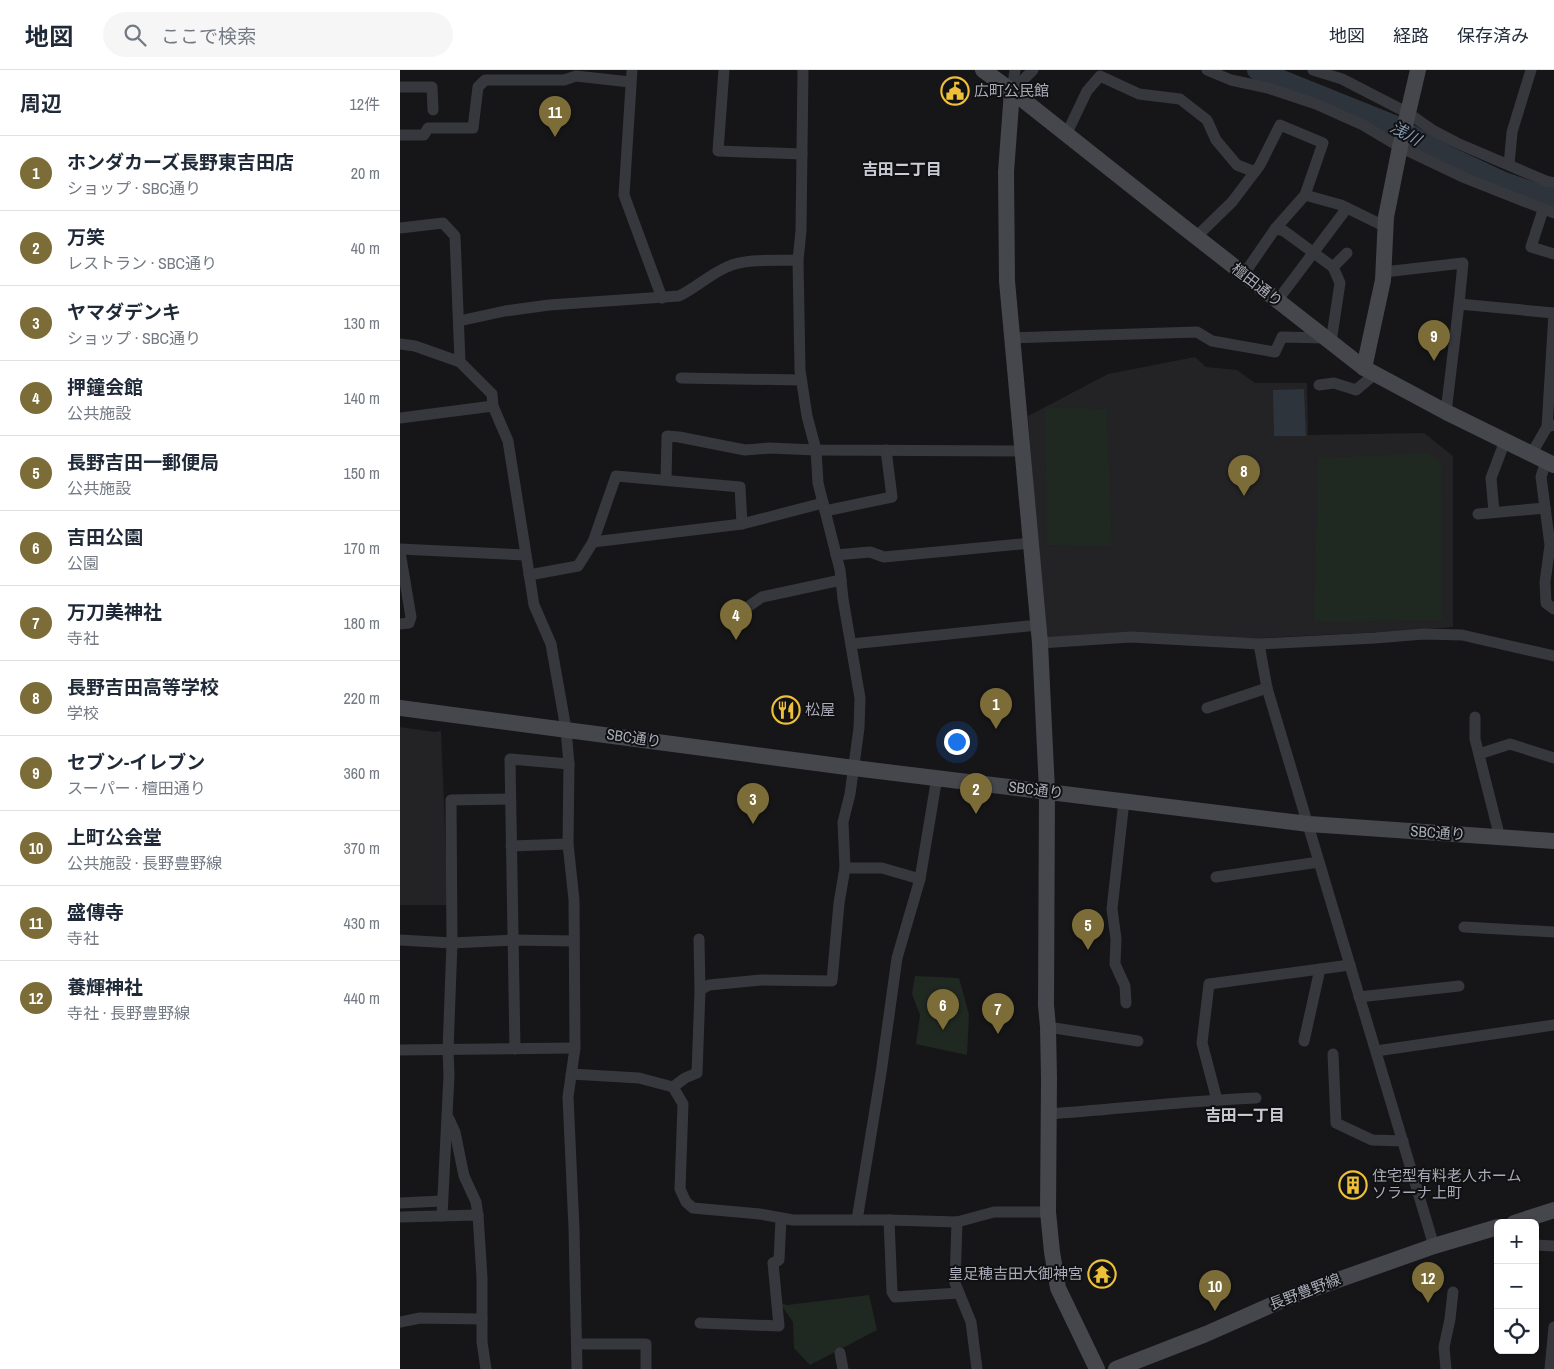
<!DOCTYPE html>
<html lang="ja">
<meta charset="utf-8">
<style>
:root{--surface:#fff;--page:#f6f6f7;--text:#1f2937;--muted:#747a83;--line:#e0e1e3;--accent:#7c6d38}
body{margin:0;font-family:"Archivo Narrow","Noto Sans JP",sans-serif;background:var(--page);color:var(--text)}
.controls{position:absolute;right:15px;bottom:15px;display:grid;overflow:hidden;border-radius:8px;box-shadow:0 1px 4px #0004}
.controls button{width:45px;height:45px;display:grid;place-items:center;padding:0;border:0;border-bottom:1px solid var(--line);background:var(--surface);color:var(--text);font:25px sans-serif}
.you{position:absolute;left:556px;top:671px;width:18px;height:18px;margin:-12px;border:4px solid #fff;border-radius:50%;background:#1a73e8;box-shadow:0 0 0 8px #1a73e833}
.badge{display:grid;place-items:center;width:32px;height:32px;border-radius:50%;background:var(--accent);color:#fff;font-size:16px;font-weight:700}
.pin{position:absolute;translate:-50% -41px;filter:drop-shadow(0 1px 2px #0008)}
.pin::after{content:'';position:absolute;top:26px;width:18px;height:15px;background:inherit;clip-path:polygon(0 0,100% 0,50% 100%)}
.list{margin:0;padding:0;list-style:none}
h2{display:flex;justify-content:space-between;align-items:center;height:65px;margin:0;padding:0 20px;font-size:21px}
h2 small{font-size:16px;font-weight:400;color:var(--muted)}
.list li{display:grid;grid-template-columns:32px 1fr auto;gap:15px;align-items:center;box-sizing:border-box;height:75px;padding:0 20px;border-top:1px solid var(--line)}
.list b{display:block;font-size:19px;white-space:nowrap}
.list p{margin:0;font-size:16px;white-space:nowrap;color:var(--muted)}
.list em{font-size:16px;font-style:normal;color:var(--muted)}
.icon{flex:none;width:28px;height:28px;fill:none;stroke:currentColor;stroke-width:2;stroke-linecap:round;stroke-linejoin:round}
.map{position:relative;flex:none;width:1154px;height:1299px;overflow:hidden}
header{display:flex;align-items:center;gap:30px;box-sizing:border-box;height:70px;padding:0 25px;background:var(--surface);border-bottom:1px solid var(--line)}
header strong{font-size:24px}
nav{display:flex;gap:28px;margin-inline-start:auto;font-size:18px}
.search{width:350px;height:45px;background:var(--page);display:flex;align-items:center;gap:12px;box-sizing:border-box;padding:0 18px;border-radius:28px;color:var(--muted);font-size:19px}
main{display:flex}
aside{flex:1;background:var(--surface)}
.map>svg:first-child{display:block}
.built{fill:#232225}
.green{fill:#202822}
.water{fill:#2d343c}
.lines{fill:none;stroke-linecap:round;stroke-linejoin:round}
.river{stroke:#2d343c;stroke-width:20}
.street{stroke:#37383d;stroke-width:11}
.secondary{stroke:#45474d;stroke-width:16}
.labels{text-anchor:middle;stroke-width:4;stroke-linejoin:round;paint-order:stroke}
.poi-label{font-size:15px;fill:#a9acb8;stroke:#111113;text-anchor:start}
.street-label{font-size:15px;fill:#a9acb8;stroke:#111113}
.water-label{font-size:16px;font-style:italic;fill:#8097b2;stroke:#111113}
.neighbourhood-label{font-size:16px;font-weight:bold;fill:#cacbd4;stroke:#111113}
</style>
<header>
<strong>地図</strong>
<div class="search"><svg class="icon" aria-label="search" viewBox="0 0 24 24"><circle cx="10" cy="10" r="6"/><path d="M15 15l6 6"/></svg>ここで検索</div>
<nav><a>地図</a><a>経路</a><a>保存済み</a></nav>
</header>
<main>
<aside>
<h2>周辺<small>12件</small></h2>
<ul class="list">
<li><span class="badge">1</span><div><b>ホンダカーズ長野東吉田店</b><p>ショップ · SBC通り</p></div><em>20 m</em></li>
<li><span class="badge">2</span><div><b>万笑</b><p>レストラン · SBC通り</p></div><em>40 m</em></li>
<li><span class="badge">3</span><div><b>ヤマダデンキ</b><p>ショップ · SBC通り</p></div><em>130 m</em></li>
<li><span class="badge">4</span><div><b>押鐘会館</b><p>公共施設</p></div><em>140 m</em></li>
<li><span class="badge">5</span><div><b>長野吉田一郵便局</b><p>公共施設</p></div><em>150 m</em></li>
<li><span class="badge">6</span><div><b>吉田公園</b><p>公園</p></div><em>170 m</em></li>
<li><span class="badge">7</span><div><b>万刀美神社</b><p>寺社</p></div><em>180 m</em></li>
<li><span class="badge">8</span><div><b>長野吉田高等学校</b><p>学校</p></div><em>220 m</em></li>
<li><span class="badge">9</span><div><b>セブン-イレブン</b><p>スーパー · 檀田通り</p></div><em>360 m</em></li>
<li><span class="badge">10</span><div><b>上町公会堂</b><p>公共施設 · 長野豊野線</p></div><em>370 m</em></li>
<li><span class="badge">11</span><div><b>盛傳寺</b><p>寺社</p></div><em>430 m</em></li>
<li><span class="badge">12</span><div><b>養輝神社</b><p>寺社 · 長野豊野線</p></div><em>440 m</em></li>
</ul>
</aside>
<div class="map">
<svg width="1154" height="1299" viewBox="0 0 1154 1299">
<rect width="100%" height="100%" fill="#161618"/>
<g class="built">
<polygon points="795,287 806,297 837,300 855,313 907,313 908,365 1024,363 1053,386 1053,557 981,562 822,570 642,568 637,467 628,346 708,304"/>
<polygon points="0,657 35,662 41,661 48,835 0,835"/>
</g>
<g class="green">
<polygon points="645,337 707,339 712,476 647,475"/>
<polygon points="1028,383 1041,392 1042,550 914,552 918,388"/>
<polygon points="515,906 559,908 569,945 567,985 516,974 520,945 512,924"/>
<polygon points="469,1225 477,1260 410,1295 394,1278 393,1252 380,1233 387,1235"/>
</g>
<polygon class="water" points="904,319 906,366 874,366 873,320"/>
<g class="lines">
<polyline class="river" points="857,0 994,55 1046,85 1104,112 1154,129"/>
<g class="street">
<polyline points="232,0 224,125 262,228"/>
<polyline points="324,0 318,81 402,84"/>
<polyline points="807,0 831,10 868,18 916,34 963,55 1000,77 1065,108 1154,143"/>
<polyline points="913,0 942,9 1008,43 1034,61 1057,73 1146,111 1154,113"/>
<polyline points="0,17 32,17 33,40"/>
<polyline points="612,21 633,0"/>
<polyline points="612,21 615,0"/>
<polyline points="0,65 24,65 28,58 73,58 78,17 85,10 164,10 176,6 230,12"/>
<polyline points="666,65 687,21 700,6 739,24 780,29 807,50 816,70 837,95 855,102"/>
<polyline points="1109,95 1112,62 1131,0"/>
<polyline points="905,125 941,135 986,157"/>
<polyline points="1143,140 1131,177 1154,184"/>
<polyline points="0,158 43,153 55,166 60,292 92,324 93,336 108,371 134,535 151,574 166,659 169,694 168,774 174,830 175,978 168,1027 174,1158 177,1299"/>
<polyline points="875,159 884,161 933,197"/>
<polyline points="796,167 832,132 860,95 880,55 923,73 905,125 875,159 844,204"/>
<polyline points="984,202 1063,193 1059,234"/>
<polyline points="877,231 947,138"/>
<path d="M59 251 105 241 149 235 279 226C296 218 310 204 327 197 348 188 375 191 398 190"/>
<polyline points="612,268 797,262 812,271 875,282 882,267 925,268"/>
<polyline points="931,272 940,213 933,197 947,183"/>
<polyline points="0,274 15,276 60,292"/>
<polyline points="281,308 401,310"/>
<polyline points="919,315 934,313 956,320 975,304"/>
<polyline points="1046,342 1059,234 1154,243 1147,357"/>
<polyline points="0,348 93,336"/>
<polyline points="1132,383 1147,357 1154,355"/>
<polyline points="1146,391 1141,407 1150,475 1145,512 1146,533 1154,539"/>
<polyline points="266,410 267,366 279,367 345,380 370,378 416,380 622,381"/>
<polyline points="425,441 492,427 486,380"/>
<polyline points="1094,442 1091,408 1105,371"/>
<polyline points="1078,444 1145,438"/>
<polyline points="193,472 342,454"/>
<polyline points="0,479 126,485"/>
<polyline points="0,482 11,547 9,553 0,554"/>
<polyline points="436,485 470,482 484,487 631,473"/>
<polyline points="129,505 178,496 193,472 216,406 340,417 342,454 423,433"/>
<polyline points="339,543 362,527 441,510"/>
<polyline points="640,573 731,567 859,574 975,568 1024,564 1062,565 1154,586"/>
<polyline points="451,574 638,555"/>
<polyline points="859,574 867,618 1034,1176"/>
<polyline points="807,638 867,618"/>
<polyline points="1075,647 1075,669 1100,768"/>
<polyline points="1079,684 1110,674 1154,688"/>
<polyline points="724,731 712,839 716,869 715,894 725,916 726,933"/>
<polyline points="111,776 168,774"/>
<polyline points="445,798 482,798 520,809"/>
<polyline points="816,807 919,792"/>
<polyline points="1064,857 1154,862"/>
<polyline points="299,869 300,920 309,915 361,910 432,911 439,833 445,798 443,752 450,724 459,658 460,628 443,529 440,500 418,413 416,380 407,346 400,300 398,190 401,161 403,0"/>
<polyline points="0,870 52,873 113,870 174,871"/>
<polyline points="959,927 1059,916"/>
<polyline points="648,957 738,971"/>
<polyline points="904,971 920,899"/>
<polyline points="115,979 110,689 169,694"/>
<polyline points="0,980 175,978"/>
<polyline points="976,981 1154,955"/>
<polyline points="933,984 936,1053 972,1070 1003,1071"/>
<polyline points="171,1004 239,1008 273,1017 283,1034 280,1119 286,1132 293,1138 360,1144 393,1150 489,1150 557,1152 594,1142 648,1142"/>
<polyline points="273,1017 285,1008 297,1003 300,920"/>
<polyline points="817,1030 802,973 809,914 950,895"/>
<path d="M649 1044C718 1039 787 1031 856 1028"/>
<polyline points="49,1049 55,1062 64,1106 76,1132 78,1145"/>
<polyline points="0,1133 42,1131"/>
<polyline points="42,1146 49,1005 48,980 52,873 51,730 110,729"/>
<polyline points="0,1147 78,1145 82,1208 82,1272 86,1299"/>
<polyline points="457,1150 481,1003 497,888 520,809 537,707"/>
<polyline points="489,1150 492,1222 495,1227 559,1223"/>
<polyline points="557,1152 555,1213 571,1252 577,1299"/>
<polyline points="1135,1175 1154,1176"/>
<polyline points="0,1252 20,1248 82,1249"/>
<polyline points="300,1253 379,1256 373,1193 379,1190 381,1149"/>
<polyline points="177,1274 246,1274 246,1299"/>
<polyline points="440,1283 443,1299"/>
<polyline points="1046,1299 1044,1277 1050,1249 1053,1222"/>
<polyline points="1150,1299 1154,1257"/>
</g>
<g class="secondary">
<polyline points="583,0 612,21 781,155 964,298 1046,342 1154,395"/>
<polyline points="612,21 606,102 607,211 640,573 647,721 646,935 648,957 649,1008 648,1142 652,1182 658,1218 697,1299"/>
<polyline points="964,298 983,210 986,147 1000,77 1018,0"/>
<polyline points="0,638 454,698 909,754 1154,771"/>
<polyline points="1114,1153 1154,1140"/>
<polyline points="716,1299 806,1264 887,1228 1034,1176 1098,1157"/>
</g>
</g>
<defs>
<g id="civic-ring" transform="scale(1.4375)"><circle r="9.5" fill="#111113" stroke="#eec039" stroke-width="1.5"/><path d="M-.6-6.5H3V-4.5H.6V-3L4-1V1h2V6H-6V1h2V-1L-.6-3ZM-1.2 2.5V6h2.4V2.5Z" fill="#eec039"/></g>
<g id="restaurant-ring" transform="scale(1.4375)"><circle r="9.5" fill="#111113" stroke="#eec039" stroke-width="1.5"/><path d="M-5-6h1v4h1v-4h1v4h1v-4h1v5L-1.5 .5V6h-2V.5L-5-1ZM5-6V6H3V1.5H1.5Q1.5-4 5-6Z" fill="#eec039"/></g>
<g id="building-ring" transform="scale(1.4375)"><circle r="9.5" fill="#111113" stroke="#eec039" stroke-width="1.5"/><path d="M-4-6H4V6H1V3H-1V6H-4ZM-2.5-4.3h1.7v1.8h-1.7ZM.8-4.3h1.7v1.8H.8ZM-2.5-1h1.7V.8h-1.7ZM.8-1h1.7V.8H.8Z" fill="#eec039"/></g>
<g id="temple-ring" transform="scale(1.4375)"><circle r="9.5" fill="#111113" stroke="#eec039" stroke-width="1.5"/><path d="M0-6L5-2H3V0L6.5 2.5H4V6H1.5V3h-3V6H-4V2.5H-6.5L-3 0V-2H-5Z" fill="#eec039"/></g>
</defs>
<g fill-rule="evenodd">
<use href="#civic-ring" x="555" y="21"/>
<use href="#restaurant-ring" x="386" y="640"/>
<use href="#building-ring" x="953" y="1115"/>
<use href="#temple-ring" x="702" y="1204"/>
</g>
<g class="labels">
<g class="poi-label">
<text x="574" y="26">広町公民館</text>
<text x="405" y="645">松屋</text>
<text x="972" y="1111">住宅型有料老人ホーム<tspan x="972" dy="17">ソラーナ上町</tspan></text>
<text x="683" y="1209" text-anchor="end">皇足穂吉田大御神宮</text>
</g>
<g class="street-label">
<text transform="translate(857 215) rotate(38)" y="5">檀田通り</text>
<text transform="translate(234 668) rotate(8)" y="5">SBC通り</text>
<text transform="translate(636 720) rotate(7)" y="5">SBC通り</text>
<text transform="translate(1038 763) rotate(4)" y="5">SBC通り</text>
<text transform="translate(905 1222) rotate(-21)" y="5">長野豊野線</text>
</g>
<g class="water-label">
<text transform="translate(1006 63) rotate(29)" y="6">浅川</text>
</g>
<g class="neighbourhood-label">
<text x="502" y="105">吉田二丁目</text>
<text x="845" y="1051">吉田一丁目</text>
</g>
</g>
</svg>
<div class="controls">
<button>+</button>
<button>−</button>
<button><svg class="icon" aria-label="locate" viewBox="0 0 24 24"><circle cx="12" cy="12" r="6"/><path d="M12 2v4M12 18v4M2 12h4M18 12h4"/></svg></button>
</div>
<div class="you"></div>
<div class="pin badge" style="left:596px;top:659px">1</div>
<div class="pin badge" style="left:576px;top:744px">2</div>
<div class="pin badge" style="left:353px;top:754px">3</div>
<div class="pin badge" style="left:336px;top:570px">4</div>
<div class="pin badge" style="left:688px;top:880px">5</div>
<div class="pin badge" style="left:543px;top:960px">6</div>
<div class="pin badge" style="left:598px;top:964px">7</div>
<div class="pin badge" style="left:844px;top:426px">8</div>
<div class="pin badge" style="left:1034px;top:291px">9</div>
<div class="pin badge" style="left:815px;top:1241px">10</div>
<div class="pin badge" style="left:155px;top:67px">11</div>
<div class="pin badge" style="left:1028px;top:1233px">12</div>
</div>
</main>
